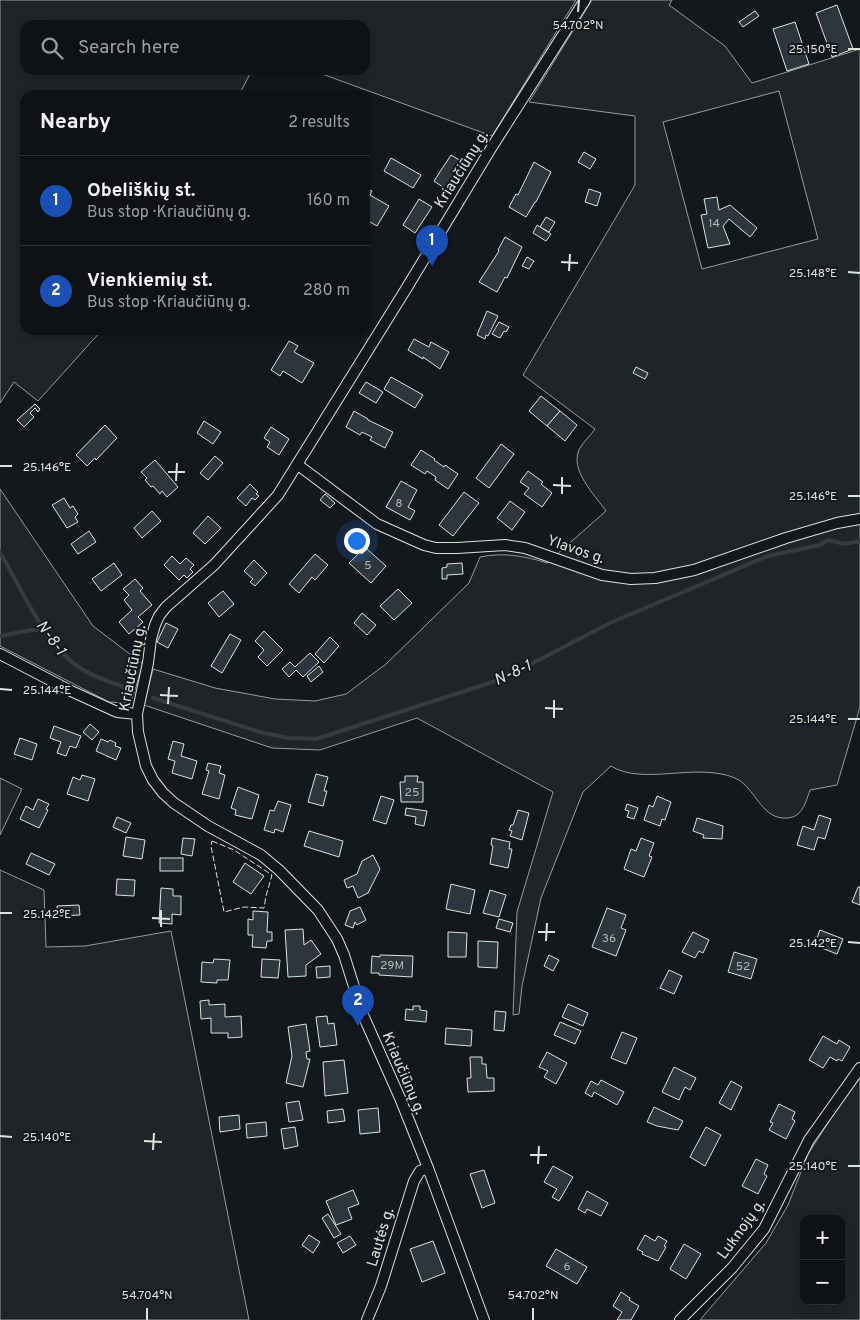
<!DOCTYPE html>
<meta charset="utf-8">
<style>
:root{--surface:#0f1215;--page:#181b1e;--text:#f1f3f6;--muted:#9b9ea0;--line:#2f3234;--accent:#ea580c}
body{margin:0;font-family:Overpass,sans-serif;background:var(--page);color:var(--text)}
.controls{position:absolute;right:15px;bottom:15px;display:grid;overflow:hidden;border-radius:10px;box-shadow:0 2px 12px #0003}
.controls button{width:45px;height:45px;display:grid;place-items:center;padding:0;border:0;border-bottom:1px solid var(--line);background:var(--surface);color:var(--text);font:25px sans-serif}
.you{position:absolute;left:356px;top:540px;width:18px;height:18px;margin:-12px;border:4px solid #fff;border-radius:50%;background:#1a73e8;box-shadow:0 0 0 8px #1a73e833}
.badge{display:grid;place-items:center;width:32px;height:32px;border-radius:50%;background:var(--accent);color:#fff;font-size:16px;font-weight:700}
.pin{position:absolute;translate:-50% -41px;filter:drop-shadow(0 1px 2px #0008)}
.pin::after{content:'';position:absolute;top:26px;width:18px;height:15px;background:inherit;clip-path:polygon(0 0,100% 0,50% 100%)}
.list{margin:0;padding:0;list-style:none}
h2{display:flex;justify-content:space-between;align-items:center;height:65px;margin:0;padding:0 20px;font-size:21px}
h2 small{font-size:16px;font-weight:400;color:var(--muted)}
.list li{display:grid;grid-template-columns:32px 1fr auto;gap:15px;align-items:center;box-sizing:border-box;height:90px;padding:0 20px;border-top:1px solid var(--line)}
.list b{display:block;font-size:19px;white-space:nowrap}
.list p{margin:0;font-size:16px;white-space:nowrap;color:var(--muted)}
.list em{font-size:16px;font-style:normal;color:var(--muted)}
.icon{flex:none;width:28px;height:28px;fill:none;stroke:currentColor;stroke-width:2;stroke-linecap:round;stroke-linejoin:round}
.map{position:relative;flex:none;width:860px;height:1320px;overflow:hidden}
.search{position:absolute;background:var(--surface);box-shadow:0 2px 12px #0003;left:20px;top:20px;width:350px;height:55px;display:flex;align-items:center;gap:12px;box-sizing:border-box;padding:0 18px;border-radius:15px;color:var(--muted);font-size:19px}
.panel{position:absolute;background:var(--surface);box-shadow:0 2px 12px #0003;left:20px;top:90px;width:350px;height:245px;border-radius:15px}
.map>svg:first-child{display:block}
.green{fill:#202428;stroke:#939e99;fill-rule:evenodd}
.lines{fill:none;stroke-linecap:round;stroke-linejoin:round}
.stream{stroke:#363b3e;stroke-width:4}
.building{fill:#2c363c;stroke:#d8e6dc}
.minor-casing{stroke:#d8e6dc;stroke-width:12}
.minor{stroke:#14181c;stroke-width:10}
.fence{stroke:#d8e6dc;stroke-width:1;stroke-dasharray:6 2.5;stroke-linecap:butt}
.ticks{fill:none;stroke:#d8e6dc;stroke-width:2}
.labels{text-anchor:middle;stroke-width:4;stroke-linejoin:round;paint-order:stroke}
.number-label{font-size:12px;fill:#adbab4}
.street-label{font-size:15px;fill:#d8e6dc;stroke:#14181c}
.water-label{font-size:16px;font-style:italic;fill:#d8e6dc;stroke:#14181c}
.ticks-label{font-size:12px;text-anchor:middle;fill:#d8e6dc;stroke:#14181c;stroke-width:4;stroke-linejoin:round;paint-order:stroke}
</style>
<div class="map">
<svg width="860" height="1320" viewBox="0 0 860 1320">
<rect width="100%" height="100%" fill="#14181c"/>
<g class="green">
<polygon points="0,0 576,0 492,136 311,70 365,70 365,25 25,25 25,70 252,70 239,95 25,95 25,330 102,330 38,401 14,382 0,403"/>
<path d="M592 0H672L669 5 725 46 752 83 860 49V707L837 785 810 790C805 804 802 819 784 818 761 818 755 787 735 778 697 762 642 786 611 766L583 792 541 898 522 986 519 1014 513 1015 517 912 553 792 417 718 320 750 272 748 144 705 153 669 215 688 275 699 315 701 346 694 386 664 469 583 480 557C503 552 525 556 547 563L606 511C595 495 568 469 580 448 584 441 591 435 595 429L523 375 635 185V116L529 102ZM779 91 818 239 702 269 663 122Z"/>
<polygon points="0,489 93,626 143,664 132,699 125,703 109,702 0,646"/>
<polygon points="0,778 22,789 0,835"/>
<polygon points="0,870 44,890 46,947 85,946 171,931 249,1320 0,1320"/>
<path d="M860 1073V1320H700L766 1243 788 1205 808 1154ZM804 1219H841V1301H804Z"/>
</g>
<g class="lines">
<g class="stream">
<path d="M0 552C20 587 47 647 80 668 94 678 117 684 133 690"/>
<polyline points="0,636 32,630 45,630"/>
<polyline points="153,698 263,733 289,738 316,739 502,679 610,623 768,556 820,545 828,540 845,544 860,541"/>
</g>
</g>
<g class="building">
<polygon points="837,5 853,49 832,57 816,13"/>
<polygon points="755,11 759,16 743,27 739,22"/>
<polygon points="795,22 809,64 787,71 773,29"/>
<polygon points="584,152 596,159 590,169 578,162"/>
<polygon points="451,155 464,163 447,190 434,181"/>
<polygon points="391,158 421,175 413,188 384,171"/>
<polygon points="534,162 551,172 536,202 535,202 526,217 509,207 516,194 518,195"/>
<polygon points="365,188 372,191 370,195 389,206 377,226 365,219"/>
<polygon points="589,189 601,193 597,206 585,202"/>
<polygon points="717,197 719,210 730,205 757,228 750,237 729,219 723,226 730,244 708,248 701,215 707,214 704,199"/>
<polygon points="419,199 432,207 415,233 403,225"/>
<polygon points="546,217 555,222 549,232 540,227"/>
<polygon points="537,225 551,234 546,241 533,233"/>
<polygon points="505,237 522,247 507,278 505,277 497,292 479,282 499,251 498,250"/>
<polygon points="527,257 534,261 529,269 522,266"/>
<polygon points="487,311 498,316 488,336 486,335 485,339 477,335"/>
<polygon points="499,322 509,327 506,332 504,331 500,338 492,334"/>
<polygon points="414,339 429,347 431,342 449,352 440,369 423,357 423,359 408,350"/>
<polygon points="289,341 298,346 294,352 314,363 302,383 283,371 280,376 271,370"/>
<polygon points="636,367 648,373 645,379 633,373"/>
<polygon points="391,377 423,395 415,408 384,389"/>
<polygon points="366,382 383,392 376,403 359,393"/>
<polygon points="541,396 560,411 547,426 529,411"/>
<polygon points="35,404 40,409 38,412 35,408 30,413 34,417 24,427 17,420"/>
<polygon points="354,411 368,419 368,420 393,432 385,448 370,440 372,437 362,432 360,435 346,427"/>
<polygon points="560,411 577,425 565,441 547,426"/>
<polygon points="204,421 221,432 213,444 197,433"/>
<polygon points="105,425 117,438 96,460 95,458 87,466 76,455"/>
<polygon points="271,427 289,439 279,455 267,447 270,442 264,438"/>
<polygon points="501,444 514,454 489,488 476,478"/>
<polygon points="421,450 435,459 434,460 444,467 445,465 458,474 448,489 435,480 436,477 427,471 425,474 411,465"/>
<polygon points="215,456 223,463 208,480 200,473"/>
<polygon points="155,460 178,487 167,497 162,491 160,494 153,486 151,487 145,480 147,478 141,472"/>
<polygon points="528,471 543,482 541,484 552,493 542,507 524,494 529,488 520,482"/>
<polygon points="401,481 417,490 408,507 415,511 410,520 386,507"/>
<polygon points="250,484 258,492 256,494 259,496 255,500 252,498 246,506 237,498"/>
<polygon points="464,492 479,503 453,536 439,525"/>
<polygon points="325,494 335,503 330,508 320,500"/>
<polygon points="64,498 70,508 73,506 78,514 75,517 78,522 67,528 52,505"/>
<polygon points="510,501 525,512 512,530 497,518"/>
<polygon points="152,511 161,521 142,538 134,528"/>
<polygon points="208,516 221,528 205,544 193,533"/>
<polygon points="89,531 96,542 78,554 71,544"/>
<polygon points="367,549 386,566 371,583 349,563 360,552 362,554"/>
<polygon points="315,554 328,565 315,580 312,577 299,593 289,584"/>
<polygon points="172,556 180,564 186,558 194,565 190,569 193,572 187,578 184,575 179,580 164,565"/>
<polygon points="254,560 267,573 255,586 250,582 253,579 244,571"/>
<polygon points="114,563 122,575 101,591 92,579"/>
<polygon points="462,563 463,574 447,575 447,579 442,579 442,568 447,567 447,564"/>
<polygon points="135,579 143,588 140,591 152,605 138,617 143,622 129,634 119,622 132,610 124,600 129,595 123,589"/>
<polygon points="398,589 412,603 394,620 380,606"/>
<polygon points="223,591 234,604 219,617 208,603"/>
<polygon points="362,613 376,625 367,635 354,623"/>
<polygon points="166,623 178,629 168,648 157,642"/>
<polygon points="264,631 283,650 267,666 258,657 264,650 255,641"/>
<polygon points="230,634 241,640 222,673 211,666"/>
<polygon points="330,637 339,646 324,663 315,654"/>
<polygon points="310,653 319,662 303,677 296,670 289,677 282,669 290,662 295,667"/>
<polygon points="319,666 323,672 311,682 307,676"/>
<polygon points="90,724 99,732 92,740 83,732"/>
<polygon points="54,726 81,736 76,748 70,746 66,756 57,753 61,742 50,738"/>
<polygon points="20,738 37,744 32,760 14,754"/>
<polygon points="101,739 108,742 110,740 116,743 115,746 121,748 116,760 96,751"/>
<polygon points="173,741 184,744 181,756 197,761 192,779 172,773 175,761 168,759"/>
<polygon points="208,763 221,766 219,773 225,775 219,799 202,794 209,771 206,770"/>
<polygon points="316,774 328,777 324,791 327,791 323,806 308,802"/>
<polygon points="82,775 95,779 88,801 67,794 73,777 80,780"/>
<polygon points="405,776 418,776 417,782 423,782 423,802 401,802 400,782 405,782"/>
<polygon points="238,787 259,795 252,819 235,815 236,810 231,808"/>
<polygon points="381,796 394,800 386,824 373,820"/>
<polygon points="657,796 671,802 665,820 662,819 660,826 644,820 649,805 653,807"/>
<polygon points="38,799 49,804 46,809 48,810 39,828 20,819 26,806 33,810"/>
<polygon points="278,801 291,805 283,832 275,829 274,833 264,830 270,810 274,811"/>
<polygon points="627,804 638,808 634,819 627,817 629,811 625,810"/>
<polygon points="406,808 427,811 424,826 415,824 416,817 405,815"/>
<polygon points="518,810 529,813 522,840 510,836 512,831 509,830 511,825 513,825"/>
<polygon points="819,815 831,819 825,839 818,837 814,850 797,845 803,826 814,830"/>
<polygon points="117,817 131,823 126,833 113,827"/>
<polygon points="697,818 723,826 722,839 703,838 704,835 693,831"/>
<polygon points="309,831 343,841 339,857 304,846"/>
<polygon points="126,837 145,840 142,859 123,856"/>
<polygon points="183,838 195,839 192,856 181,854"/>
<polygon points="492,838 510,842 509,849 512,849 508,868 490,864 493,846 491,845"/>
<polygon points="641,838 654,843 649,856 652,857 644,877 624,869 631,849 636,851"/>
<polygon points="31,853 55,864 49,875 26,864"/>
<polygon points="373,855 380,869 368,893 358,898 353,886 347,888 344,880 357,874 362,861"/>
<rect x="160" y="858" width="23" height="13"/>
<polygon points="245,863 264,876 251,894 233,882"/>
<polygon points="117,879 135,880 134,896 116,895"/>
<polygon points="451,884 475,890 470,914 446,909"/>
<polygon points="858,887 860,887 860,905 852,902"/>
<polygon points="161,888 173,889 173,896 181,896 181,915 172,914 172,924 159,923"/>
<polygon points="490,890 506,895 499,917 483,913"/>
<polygon points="79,905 80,915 58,916 57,906"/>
<polygon points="360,907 366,920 357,925 355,922 353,928 345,925 350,911"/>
<polygon points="607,908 626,915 621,928 626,930 616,956 592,947"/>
<polygon points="253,911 268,912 267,932 272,932 272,941 267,941 266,948 252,947 253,935 248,935 248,919 253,920"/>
<polygon points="499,919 513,923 510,932 496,928"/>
<polygon points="303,929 304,945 311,940 321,954 306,965 306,976 288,977 285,930"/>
<polygon points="820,930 843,939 837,954 814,945"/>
<polygon points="448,932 467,933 466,957 448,957"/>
<polygon points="693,932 709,940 703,953 699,951 695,958 682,952"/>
<polygon points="478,941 498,942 497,968 478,967"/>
<polygon points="734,952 757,959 751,979 728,972"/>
<polygon points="380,955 413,956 412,977 379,975 379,973 371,973 372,956 380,957"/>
<polygon points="549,955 559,960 553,971 544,966"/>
<polygon points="214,959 230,960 228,980 217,980 217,983 201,982 202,962 213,963"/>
<polygon points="262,959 280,960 278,978 261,977"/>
<polygon points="330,966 330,977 317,978 316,967"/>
<polygon points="669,970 682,976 674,994 660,988"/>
<polygon points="209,1000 209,1005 225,1004 225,1017 241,1016 242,1037 228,1038 228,1033 211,1033 211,1018 201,1019 200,1001"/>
<polygon points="568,1004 588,1013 583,1026 562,1017"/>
<polygon points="413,1006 420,1006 420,1010 427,1011 426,1022 405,1020 406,1009 413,1010"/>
<polygon points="495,1011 506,1012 504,1031 494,1030"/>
<polygon points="327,1016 328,1024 334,1023 337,1045 320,1047 316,1017"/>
<polygon points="560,1022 581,1031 575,1044 554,1035"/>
<polygon points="306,1024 310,1051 306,1052 307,1059 310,1059 303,1087 286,1083 292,1056 288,1027"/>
<polygon points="446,1028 472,1030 471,1046 445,1044"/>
<polygon points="622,1032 637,1038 626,1064 611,1058"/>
<polygon points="823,1036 837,1044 839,1040 850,1047 842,1061 838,1059 837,1061 830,1057 823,1068 809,1060"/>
<polygon points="547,1052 567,1063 556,1084 544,1077 548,1071 539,1067"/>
<polygon points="470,1057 482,1057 482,1064 486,1064 487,1078 494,1078 494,1091 468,1092 467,1078 471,1078"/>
<polygon points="344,1060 348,1093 325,1096 323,1062"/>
<polygon points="674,1067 696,1078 690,1090 685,1087 679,1100 662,1092"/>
<polygon points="601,1080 624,1092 617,1105 594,1092 592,1097 585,1093 591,1081 598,1085"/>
<polygon points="731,1081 742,1087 731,1110 719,1103"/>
<polygon points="299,1101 303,1120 289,1122 286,1103"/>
<polygon points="779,1104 795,1112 792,1119 795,1121 786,1139 769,1130 773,1123 770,1122"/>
<polygon points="654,1107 683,1121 678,1130 657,1126 647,1122"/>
<polygon points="378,1108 380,1132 360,1134 358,1110"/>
<polygon points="343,1109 345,1121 328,1123 327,1111"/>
<polygon points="239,1115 240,1129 220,1132 219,1117"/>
<polygon points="266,1122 267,1136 247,1138 246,1124"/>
<polygon points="295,1127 298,1146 284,1149 281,1129"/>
<polygon points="706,1127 721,1135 705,1166 690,1157"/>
<polygon points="756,1159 768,1165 764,1174 767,1176 758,1194 742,1186"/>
<polygon points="553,1166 573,1177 559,1201 552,1197 557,1189 544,1182"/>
<polygon points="484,1170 495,1203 482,1208 470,1174"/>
<polygon points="353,1190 359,1204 348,1208 352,1219 336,1225 326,1201"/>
<polygon points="587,1191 608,1203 601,1216 587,1209 585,1213 578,1209"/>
<polygon points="328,1214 341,1234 334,1238 322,1218"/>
<polygon points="309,1235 320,1242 313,1253 302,1245"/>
<polygon points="645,1235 655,1241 658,1236 667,1241 664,1246 666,1247 658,1261 642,1254 643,1252 637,1249"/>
<polygon points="350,1236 356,1245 343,1253 337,1243"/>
<polygon points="433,1241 445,1273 422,1282 410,1249"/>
<polygon points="684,1244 701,1254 686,1279 670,1269"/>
<polygon points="556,1249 587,1267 577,1284 546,1266"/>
<polygon points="621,1292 630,1298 629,1300 639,1306 631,1320 617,1320 622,1312 613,1306"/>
</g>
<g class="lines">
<g class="minor-casing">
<g id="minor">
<polyline points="298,465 377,524 424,545 436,548 457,548 505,545 525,548 602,575 631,579 655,578 694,570 786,538 837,523 860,519"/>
<polyline points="0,654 71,691 117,712 137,714"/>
<polyline points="367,1320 381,1286 414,1181 420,1171 428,1168"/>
<polyline points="484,1320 428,1168 400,1098 363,1015 344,955 337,939 318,910 279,870 261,855 208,826 174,803 163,793 153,780 146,766 138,732 137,714 148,663 151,639 155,625 159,616 166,607 214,565 278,495 406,289 490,150 585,0"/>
<polyline points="680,1320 732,1268 764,1229 809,1140 860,1068"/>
</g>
</g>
<use href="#minor" class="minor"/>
<polygon class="fence" points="212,841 234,850 272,875 266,896 264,908 244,907 224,912 211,846"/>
</g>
<path class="ticks" d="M578 12 579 0M848 49H860M561 262 578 263M569 271 570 254M848 272 860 273M0 466H12M168 472H185M176 481 177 463M553 485 571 486M562 494V477M848 496H860M0 689 12 690M160 695 178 696M168 704 169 687M545 708 563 709M554 718V700M848 719H860M0 913H12M152 918 170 919M161 927V910M538 932H555M546 941 547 923M848 942 860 943M0 1136 12 1137M144 1141 162 1142M153 1150 154 1133M530 1155H547M538 1164 539 1146M848 1166H860M147 1320V1308M533 1320V1308"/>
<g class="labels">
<g class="number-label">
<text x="714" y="227">14</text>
<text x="399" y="507">8</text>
<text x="368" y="569">5</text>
<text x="412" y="796">25</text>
<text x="609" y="942">36</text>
<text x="392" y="969">29M</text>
<text x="743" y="970">52</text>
<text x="567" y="1270">6</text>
</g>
<g class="street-label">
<text transform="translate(461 169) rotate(-58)" y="5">Kriaučiūnų g.</text>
<text transform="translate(576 549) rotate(19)" y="5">Ylavos g.</text>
<text transform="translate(132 668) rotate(-79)" y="5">Kriaučiūnų g.</text>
<text transform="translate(404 1073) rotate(67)" y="5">Kriaučiūnų g.</text>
<text transform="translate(741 1229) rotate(-54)" y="5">Luknojų g.</text>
<text transform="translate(380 1237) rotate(-73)" y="5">Lautės g.</text>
</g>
<g class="water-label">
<text transform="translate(52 637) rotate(54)" y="6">N-8-1</text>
<text transform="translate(512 672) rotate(-25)" y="6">N-8-1</text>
</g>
</g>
<g class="ticks-label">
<text x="578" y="29">54.702°N</text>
<text x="813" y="53">25.150°E</text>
<text x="813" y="277">25.148°E</text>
<text x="47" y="471">25.146°E</text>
<text x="813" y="500">25.146°E</text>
<text x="47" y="694">25.144°E</text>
<text x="813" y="723">25.144°E</text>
<text x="47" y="918">25.142°E</text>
<text x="813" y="947">25.142°E</text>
<text x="47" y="1141">25.140°E</text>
<text x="813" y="1170">25.140°E</text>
<text x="147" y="1299">54.704°N</text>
<text x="533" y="1299">54.702°N</text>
</g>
</svg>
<div class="controls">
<button>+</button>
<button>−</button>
</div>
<div class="you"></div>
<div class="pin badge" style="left:432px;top:266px;background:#1a4fb4">1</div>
<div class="pin badge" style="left:358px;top:1026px;background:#1a4fb4">2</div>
<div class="search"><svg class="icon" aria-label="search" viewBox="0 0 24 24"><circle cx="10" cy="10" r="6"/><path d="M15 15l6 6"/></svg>Search here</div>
<section class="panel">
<h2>Nearby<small>2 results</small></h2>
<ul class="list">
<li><span class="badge" style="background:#1a4fb4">1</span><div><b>Obeliškių st.</b><p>Bus stop · Kriaučiūnų g.</p></div><em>160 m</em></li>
<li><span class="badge" style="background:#1a4fb4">2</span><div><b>Vienkiemių st.</b><p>Bus stop · Kriaučiūnų g.</p></div><em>280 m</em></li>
</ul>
</section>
</div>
